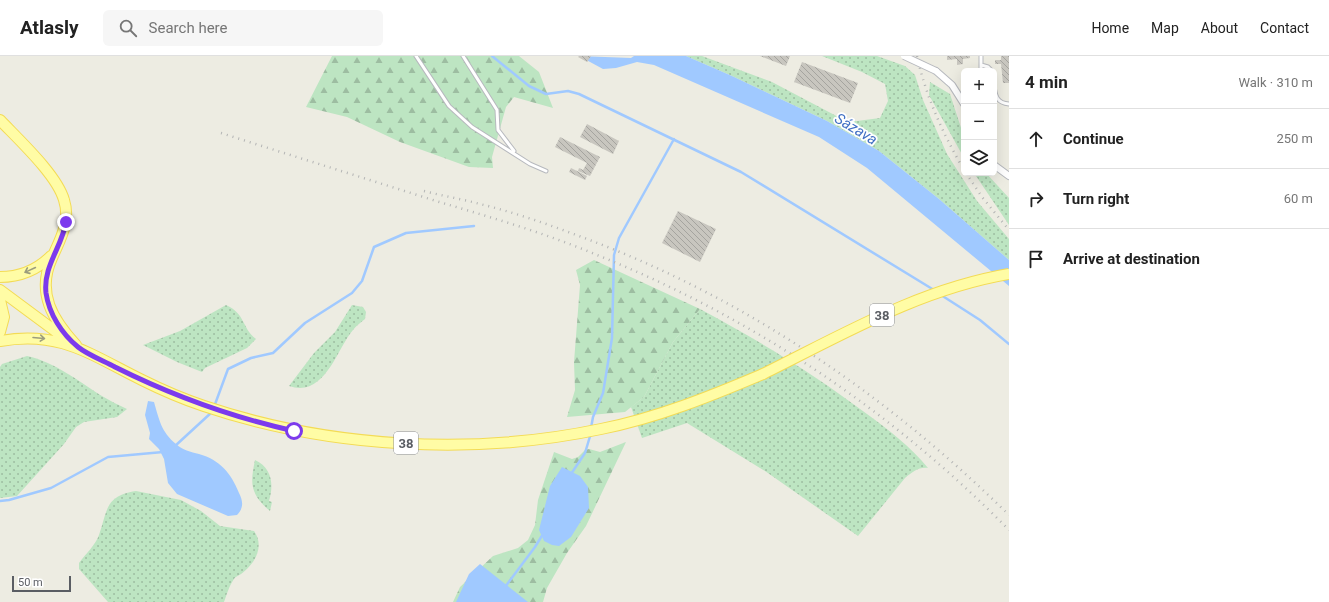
<!DOCTYPE html>
<meta charset="utf-8">
<style>
:root{--surface:#fff;--page:#f6f6f6;--text:#222;--muted:#767676;--line:#e0e0e0}
body{margin:0;font-family:Roboto,sans-serif;background:var(--page);color:var(--text)}
.controls{position:absolute;right:12px;top:12px;display:grid;overflow:hidden;border-radius:6px;box-shadow:0 4px 16px #0002}
.controls button{width:36px;height:36px;display:grid;place-items:center;padding:0;border:0;border-bottom:1px solid var(--line);background:var(--surface);color:var(--text);font:20px sans-serif}
.scale{position:absolute;left:12px;bottom:10px;width:59px;box-sizing:border-box;padding-left:4px;border:2px solid #5a5d63;border-top:0;font-size:11px;line-height:14px;white-space:nowrap;color:#5a5d63;-webkit-text-stroke:3px #fff;paint-order:stroke}
.stop{position:absolute;width:12px;height:12px;margin:-9px;border:3px solid #7c3aed;border-radius:50%;background:#fff}
.stop.end{background:#7c3aed;border-color:#fff;box-shadow:0 1px 4px #0008}
.list{margin:0;padding:0;list-style:none}
h2{display:flex;justify-content:space-between;align-items:center;height:52px;margin:0;padding:0 16px;font-size:17px}
h2 small{font-size:13px;font-weight:400;color:var(--muted)}
.list li{display:grid;grid-template-columns:26px 1fr auto;gap:12px;align-items:center;box-sizing:border-box;height:60px;padding:0 16px;border-top:1px solid var(--line)}
.list b{display:block;font-size:15px;white-space:nowrap}
.list em{font-size:13px;font-style:normal;color:var(--muted)}
.icon{flex:none;width:22px;height:22px;fill:none;stroke:currentColor;stroke-width:2;stroke-linecap:round;stroke-linejoin:round}
.map{position:relative;flex:none;width:1009px;height:546px;overflow:hidden}
header{display:flex;align-items:center;gap:24px;box-sizing:border-box;height:56px;padding:0 20px;background:var(--surface);border-bottom:1px solid var(--line)}
header strong{font-size:19px}
nav{display:flex;gap:22px;margin-inline-start:auto;font-size:14px}
.search{width:280px;height:36px;background:var(--page);display:flex;align-items:center;gap:10px;box-sizing:border-box;padding:0 14px;border-radius:6px;color:var(--muted);font-size:15px}
main{display:flex}
aside{flex:1;background:var(--surface)}
.map>svg:first-child{display:block}
</style>
<header>
<strong>Atlasly</strong>
<div class="search"><svg class="icon" aria-label="search" viewBox="0 0 24 24"><circle cx="10" cy="10" r="6"/><path d="M15 15l6 6"/></svg>Search here</div>
<nav><a>Home</a><a>Map</a><a>About</a><a>Contact</a></nav>
</header>
<main>
<div class="map">
<svg width="1009" height="546" viewBox="0 0 1009 546">
<defs>
<pattern id="green-dots" width="8" height="8" patternUnits="userSpaceOnUse"><rect width="8" height="8" fill="#bde5c2"/><path d="M2 2h.1M6 6h.1" fill="none" stroke="#9dbda1" stroke-width="1.8" stroke-linecap="round"/></pattern>
<pattern id="forest-firs" width="22" height="20" patternUnits="userSpaceOnUse"><rect width="22" height="20" fill="#bde5c2"/><path d="M5 1l3.5 6h-7zM16 11l3.5 6h-7z" fill="#9dbda1"/></pattern>
<pattern id="building-back-hatch" width="6" height="6" patternUnits="userSpaceOnUse"><rect width="6" height="6" fill="#c8c6bf"/><path d="M-1 5l2 2M0 0l6 6M5-1l2 2" fill="none" stroke="#a5a49f"/></pattern>
</defs>
<rect width="100%" height="100%" fill="#edece2"/>
<path fill="url(#green-dots)" d="M686,0H702L772,26L844,64L857,65L880,62L888,45L885,28L862,16L822,0H877L905,10L915,19L923,44L947,98L977,145L1009,183V204L939,143L879,95L827,65L732,20Z
M930,26L950,38L964,81V102L929,39Z
M974,117H986L1009,142V169Z
M226,249C246,258 241,271 256,283L247,292L205,312L202,316L177,306L143,289L180,275Z
M352,249L363,251L366,256L365,263C361,266 356,270 353,274C336,294 325,342 289,330L314,297L335,276Z
M700,253C758,284 814,318 867,358C890,375 910,390 928,412C918,411 913,416 905,422L858,480L765,415L687,367L642,382L631,351L644,341L673,286Z
M27,300C55,306 78,325 102,340C110,345 119,349 127,353L117,361L84,366L76,371L64,388L17,440L0,442V311L2,308Z
M255,404C272,412 274,428 269,445L272,446L270,455C250,438 250,428 255,404Z
M136,435L181,444L201,455L220,470L254,475C265,490 255,508 241,518C238,520 236,520 234,523C229,530 227,538 224,546H108L79,513V507C86,497 95,490 99,479C108,453 105,440 136,435Z"/>
<path fill="url(#forest-firs)" d="M332,0H519L539,16L553,52L514,41L506,51L492,101L493,112L469,111L400,86L347,61L306,51Z
M594,204L700,253L673,286L644,341L625,356L567,361L575,334L574,306L580,229L576,214Z
M626,386L586,470L567,497L547,532L543,546H453L460,531L493,500L518,492L528,484L535,469L538,444L554,396L572,403L578,401L585,394L589,393L600,396Z"/>
<path fill="#a0c9ff" d="M579,0L631,2L634,0H686L732,20L827,65L879,95L939,143L1009,204V230L867,112L819,81L654,9L637,6L616,12L603,13Z
M148,345L154,346C159,363 161,376 176,388C182,394 191,396 199,398C220,404 231,417 239,437C243,445 244,452 237,459L228,460L177,438L168,427L164,403L159,393L149,383L150,377L145,359Z
M562,411L580,420L588,431L589,452L571,481L559,490L552,489L544,485L539,474L550,430Z
M480,508L528,546H456L469,518Z"/>
<g fill="none" stroke-linecap="round" stroke-linejoin="round">
<path stroke="#a0c9ff" stroke-width="2.5" d="M492,0L529,30L546,38L568,35L579,38L741,116L934,234
M941,239L980,264L1009,288
M214,351L228,313L251,302L273,297L305,267L352,237L362,225L374,191L406,177L474,170
M591,372L593,361L603,337L612,282L614,199L619,182L674,83
M175,390L212,356
M571,418L585,397L591,377
M0,445L9,444L51,432L108,401L163,396
M505,531L535,491L543,478"/>
</g>
<path fill="url(#building-back-hatch)" d="M579,0H591L587,6L578,1Z
M760,0H790L786,10Z
M947,0H970V2L963,3V8L957,9V3L947,4Z
M1001,0H1009V27H1003L1001,8H995V4H1001Z
M802,6L858,27L850,47L794,26Z
M587,68L619,85L613,98L580,81Z
M560,81L600,101L590,120L578,115L579,112L583,114L587,107L555,91Z
M571,112L587,120L585,124L569,116Z
M678,155L716,173L700,206L662,187Z"/>
<g fill="none" stroke-linecap="round" stroke-linejoin="round">
<g stroke="#b7b9be" stroke-width="5">
<path id="service" d="M416,0L449,50L472,71L530,108L546,115
M463,0L497,54L498,74L514,95
M981,9L988,11L992,15
M981,15V0
M994,29C995,40 997,47 1009,48"/>
</g>
<g stroke="#b7b9be" stroke-width="8">
<path id="minor" d="M936,15L952,29L964,48
M994,109L1009,120"/>
</g>
<g stroke="#f3db55" stroke-width="12">
<path id="primary" d="M0,64C19,84 57,119 64,144C71,166 60,183 52,202C36,237 53,264 76,289
M0,221C20,221 37,214 51,200
M0,234L62,280
M0,244L4,261L0,276
M0,285C60,274 91,299 142,324C162,334 183,343 204,350C329,392 473,400 601,373C657,362 711,340 763,318"/>
</g>
<use href="#service" stroke="#fff" stroke-width="3"/>
<use href="#minor" stroke="#fff" stroke-width="6"/>
<use href="#primary" stroke="#fffca5" stroke-width="10"/>
<path stroke="#b3b4b4" stroke-width="2.5" stroke-dasharray="1 5" stroke-linecap="butt" d="M917,0C926,41 943,78 964,114
M221,77C293,100 364,122 436,145C490,161 545,177 597,199C752,261 892,355 1009,474
M966,117L982,141L1009,174
M424,135C443,140 462,143 480,148C521,158 561,173 600,188C754,248 891,343 1009,459"/>
<g stroke="#b7b9be" stroke-width="8" stroke-linecap="butt">
<path id="minor-bridge" d="M904,0L936,15"/>
</g>
<g stroke="#f3db55" stroke-width="12" stroke-linecap="butt">
<path id="primary-bridge" d="M763,318C842,279 920,233 1009,218"/>
</g>
<use href="#minor-bridge" stroke="#fff" stroke-width="6"/>
<use href="#primary-bridge" stroke="#fffca5" stroke-width="10"/>
</g>
<defs><path id="oneway-shaft" d="M-6 0H5M1.5-3L5.5 0L1.5 3" fill="none" stroke-width="1.6" stroke-linecap="round" stroke-linejoin="round"/></defs>
<g stroke="#9c9d7d">
<use href="#oneway-shaft" transform="translate(30 214) rotate(155)"/>
<use href="#oneway-shaft" transform="translate(39 282) rotate(5)"/>
</g>
<g fill="none" stroke-linecap="round" stroke-linejoin="round">
<path stroke="#7c3aed" stroke-width="5" d="M66,166C62,191 43,210 46,237C49,258 62,278 78,291C88,299 104,305 115,311C173,340 231,361 294,375"/>
</g>
<g text-anchor="middle" stroke-width="3.5" stroke-linejoin="round" paint-order="stroke">
<g fill="#fff" stroke="#8c8e92" stroke-width="1">
<rect x="870" y="248" width="24" height="22" rx="3"/>
<rect x="394" y="376" width="24" height="22" rx="3"/>
</g>
<g font-size="13" font-weight="bold" fill="#5a5d63">
<text x="882" y="264">38</text>
<text x="406" y="392">38</text>
</g>
<g font-size="15" font-style="italic" fill="#4170c4" stroke="#fff">
<text transform="translate(856 73) rotate(31)" y="5">Sázava</text>
</g>
</g>
</svg>
<div class="controls">
<button>+</button>
<button>−</button>
<button><svg class="icon" aria-label="layers" viewBox="0 0 24 24"><path d="M12 4l9 5-9 5-9-5zM3 14l9 5 9-5"/></svg></button>
</div>
<div class="scale">50 m</div>
<div class="stop" style="left:294px;top:375px"></div>
<div class="stop end" style="left:66px;top:166px"></div>
</div>
<aside>
<h2>4 min<small>Walk · 310 m</small></h2>
<ul class="list">
<li><svg class="icon" aria-label="ahead" viewBox="0 0 24 24"><path d="M12 20V5M6 11l6-6 6 6"/></svg><div><b>Continue</b></div><em>250 m</em></li>
<li><svg class="icon" aria-label="right" viewBox="0 0 24 24"><path d="M7 20v-9h11M14 6l5 5-5 5"/></svg><div><b>Turn right</b></div><em>60 m</em></li>
<li><svg class="icon" aria-label="arrive" viewBox="0 0 24 24"><path d="M6 21V4h12l-3 4 3 4H6"/></svg><div><b>Arrive at destination</b></div></li>
</ul>
</aside>
</main>
